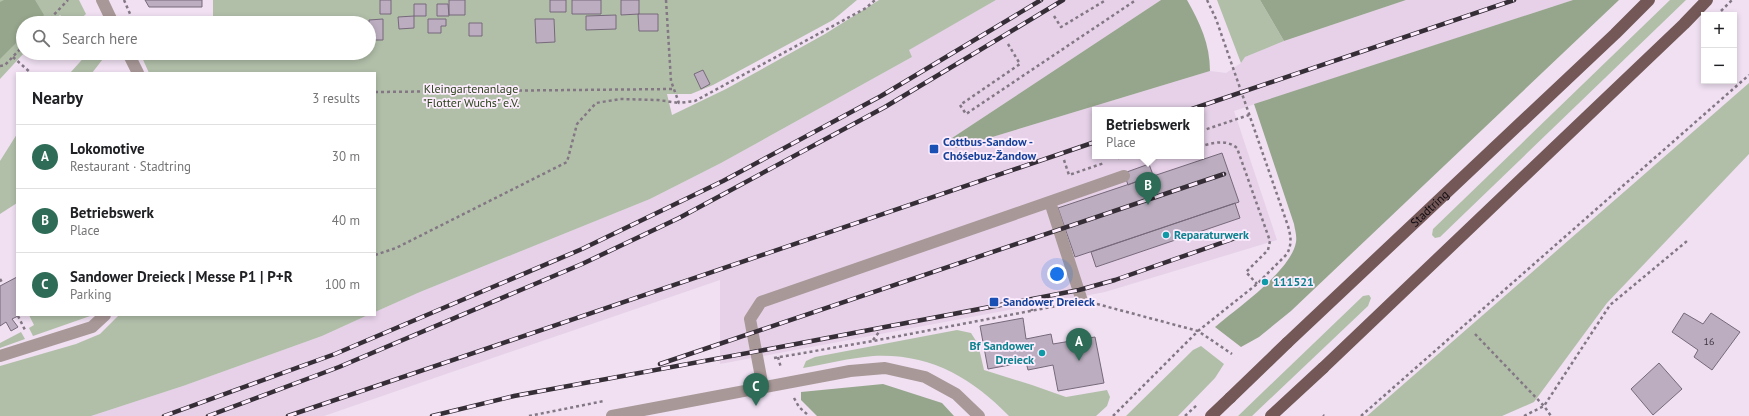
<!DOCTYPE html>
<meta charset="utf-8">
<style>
:root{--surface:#fff;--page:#f2f2f2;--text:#202124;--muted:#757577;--line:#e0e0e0;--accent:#2e6c58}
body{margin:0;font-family:"PT Sans",sans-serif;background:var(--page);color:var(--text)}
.controls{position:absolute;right:12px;top:12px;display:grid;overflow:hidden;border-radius:0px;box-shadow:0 2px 6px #0003}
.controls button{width:36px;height:36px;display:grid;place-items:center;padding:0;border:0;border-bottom:1px solid var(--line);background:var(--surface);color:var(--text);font:20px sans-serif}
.you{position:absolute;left:1057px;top:274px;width:14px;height:14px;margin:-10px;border:3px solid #fff;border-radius:50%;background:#1a73e8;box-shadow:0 0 0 6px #1a73e833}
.badge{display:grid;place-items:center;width:26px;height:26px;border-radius:50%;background:var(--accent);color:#fff;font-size:13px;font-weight:700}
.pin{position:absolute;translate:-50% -33px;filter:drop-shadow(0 1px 2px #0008)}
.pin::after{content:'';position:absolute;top:21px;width:14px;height:12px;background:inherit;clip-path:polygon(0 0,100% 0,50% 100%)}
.popup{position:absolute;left:1092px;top:107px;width:112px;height:52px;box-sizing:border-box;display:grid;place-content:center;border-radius:0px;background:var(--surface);filter:drop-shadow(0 1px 3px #0005);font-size:13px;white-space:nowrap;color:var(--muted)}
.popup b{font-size:15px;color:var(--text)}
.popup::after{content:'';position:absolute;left:50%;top:100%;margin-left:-8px;border:8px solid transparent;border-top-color:var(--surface)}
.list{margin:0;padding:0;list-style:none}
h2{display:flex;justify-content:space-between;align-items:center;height:52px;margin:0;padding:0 16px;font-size:17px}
h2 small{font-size:13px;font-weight:400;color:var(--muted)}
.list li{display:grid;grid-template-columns:26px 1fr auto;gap:12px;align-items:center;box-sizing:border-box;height:64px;padding:0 16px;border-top:1px solid var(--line)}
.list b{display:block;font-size:15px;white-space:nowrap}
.list p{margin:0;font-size:13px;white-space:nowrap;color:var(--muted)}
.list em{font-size:13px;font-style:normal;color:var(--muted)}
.icon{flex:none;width:22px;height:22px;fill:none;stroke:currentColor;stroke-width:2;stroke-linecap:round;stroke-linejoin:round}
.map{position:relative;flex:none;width:1749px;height:416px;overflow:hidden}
.search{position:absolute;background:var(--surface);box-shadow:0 2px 6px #0003;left:16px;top:16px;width:360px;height:44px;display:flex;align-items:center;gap:10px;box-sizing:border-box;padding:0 14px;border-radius:22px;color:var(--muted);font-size:15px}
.panel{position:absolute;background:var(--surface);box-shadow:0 2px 6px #0003;left:16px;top:72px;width:360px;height:244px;border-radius:0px}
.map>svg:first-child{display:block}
</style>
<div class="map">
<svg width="1749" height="416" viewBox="0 0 1749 416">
<rect width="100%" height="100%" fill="#f0e0f2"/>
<path fill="#e6d1e9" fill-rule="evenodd" d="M996,0H1161L952,138L956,148L1210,71L1226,73L1241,63L1245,57L1284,41L1406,0H1573L1234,111L1277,240L1105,292L720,364V280L324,416H91L183,386L322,336L368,315H375V312L420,292L650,199L721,163L912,57L908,50ZM1095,110H1201V156H1095Z"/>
<path fill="#b1bfa9" d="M0,0H79L86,14L76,23H68L60,15L52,23H23L24,53L0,79Z
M213,0H857L833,20L713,85L691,94H667L672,115L726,89L825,34L879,0H996L909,50L912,57L721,163L650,199L420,292L375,312V73H149L140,53H369V23H125L124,21L137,17H213Z
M1217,0H1260L1284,41L1245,57L1241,63Z
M1670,0H1686L1440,237L1435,238L1432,235L1433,229Z
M88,53H106V55L92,73H70Z
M1749,83V154L1607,303L1534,402L1502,416H1367Z
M17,134V203L0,214V161Z
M1369,295L1371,298L1368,306L1252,416H1238L1363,296Z
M29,315H93L33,336L29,328L34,325Z
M119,315H368L322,336L183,386L91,416H0V366L76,344L100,334Z
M957,330L971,333L978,344L984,370L1032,385L1066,397L1107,390L1110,397L1107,406L1096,416H1009C971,377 929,353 873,356C850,358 826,364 803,368L806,361L815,357Z
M21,332L25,339L0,348V343Z
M1201,346L1224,364L1215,378L1178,416H1126L1193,350Z"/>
<path fill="#96a68c" d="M4,0H35L44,15L36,23H23V36L0,59V2Z
M1161,0H1187C1200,23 1210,44 1210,71L956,148L952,138Z
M1260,0H1406L1284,41Z
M1573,0H1619L1291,311L1259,337L1241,347L1215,327C1237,308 1291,271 1296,242C1297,236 1295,230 1294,224L1254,104Z
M883,384L942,403L954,416H817L801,400V392Z"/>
<path fill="#bcaec0" stroke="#76697a" d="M145,0H202V7H149Z
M380,0H391V14H380Z
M449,0H465V15H449Z
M550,0H566V12H550Z
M572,0H601V14H572Z
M621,0H639V14L621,15Z
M414,4H426V16H414Z
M437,4H448L449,16H437Z
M638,14H658V31H639Z
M616,15V29L586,30V16Z
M414,16V28L399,29L398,17Z
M329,17H349V23H329Z
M258,18H286V23H258Z
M221,19H244V23H221Z
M383,19V40H370L369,20Z
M428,19H446V26H441V33H428Z
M535,19H554L555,42L536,43Z
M293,20H312V23H293Z
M469,23H482V36H469Z
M703,70L710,84L701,89L694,74Z
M1222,153L1239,202L1075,257L1058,208Z
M1149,164L1153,175L1128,185L1124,173Z
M1235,203L1240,218L1096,267L1091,252Z
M17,277V315H20L12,319L18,327L11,331L6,322L0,326V286Z
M1684,313L1703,324L1711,313L1740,332L1712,370L1694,357L1698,350L1672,332Z
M1023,318L1026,339L1051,334L1053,344L1095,337L1104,383L1058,391L1053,365L1028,370L1026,362L988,369L980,326Z
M1659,363L1682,389L1653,415L1631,389Z"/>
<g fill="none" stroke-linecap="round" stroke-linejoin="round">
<path stroke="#837784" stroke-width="2.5" stroke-dasharray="3 3" stroke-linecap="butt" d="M124,0L134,23
M666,0L671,81L679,103L695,101L866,8L875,0
M1721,11L1732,0
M1054,16L1061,27L1106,0
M46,23L68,0
M1008,44L1020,64L960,105L966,114L1136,0
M13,57L31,73
M0,66L5,65L23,46
M375,92L674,89
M1201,131L1249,115
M1201,141L1205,145C1217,142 1227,140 1237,148L1270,241L1268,250L1246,272L1257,284
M1118,158L1126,156
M1064,160L1069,175L1104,163
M375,255L396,248L567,162L577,124L596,103L620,99L658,100L679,103
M0,279L3,284
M1031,303L1032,311
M1097,304L1198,331L1232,354
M18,316L26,332
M1475,334L1544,406L1551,416
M873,340L879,332
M778,357L781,368
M774,358L873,341L1067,304
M794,398L799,407L809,416
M1323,415L1324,416
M529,416L604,401
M1113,416L1198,331L1257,284L1287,254C1292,244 1291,237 1288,226L1216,19L1207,0
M1185,416L1197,405
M1361,416L1749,75
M1524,416L1544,406L1610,305L1687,241"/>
<path stroke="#a89897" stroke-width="12" d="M102,0L113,23
M128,53L138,73
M1050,202L1082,301
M0,356L92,327L105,315
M763,388L750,319L761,302L1124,176
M612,416L850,371L885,368L925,377L956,394L979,416"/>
<g stroke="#735857" stroke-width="12">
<path id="s1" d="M1287,343L1615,34L1649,0"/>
<path d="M1323,368L1684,24L1707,0"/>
<path d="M1211,416L1230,398"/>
</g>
<g stroke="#362e36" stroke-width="4.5">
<path id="rail" d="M1189,110L1514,0
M660,364L1224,174
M164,416L335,354L582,249L723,181L881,96L1041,0
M208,416L339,367L582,264L679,218L885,107L1063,0
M288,416L1095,142
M432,416L514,396L775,348L1079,290L1115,280L1247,234"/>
</g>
<use href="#rail" stroke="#fdedff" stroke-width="3" stroke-dasharray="9" stroke-linecap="butt"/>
<path stroke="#735857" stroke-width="12" d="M1230,398L1287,343
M1271,416L1323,368"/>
</g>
<g fill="#1a4fb4" stroke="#fdedff" stroke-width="1.5">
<rect x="929" y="144" width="10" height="10" rx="2"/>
<rect x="989" y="297" width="10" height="10" rx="2"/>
</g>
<g fill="#0f9aa8" stroke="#fdedff" stroke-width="1.5">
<circle cx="1166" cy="235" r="4"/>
<circle cx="1265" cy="282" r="4"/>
<circle cx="1042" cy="353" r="4"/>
</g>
<g text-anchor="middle" stroke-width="3.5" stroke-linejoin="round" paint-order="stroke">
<g font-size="10" fill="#3c343e">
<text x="1709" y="345">16</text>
</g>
<g font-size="12" fill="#2a4219" stroke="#fdedff">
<text x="471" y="93">Kleingartenanlage<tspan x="471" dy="14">"Flotter Wuchs" e.V.</tspan></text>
</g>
<g font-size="12" font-weight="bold" fill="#164399" stroke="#fdedff" text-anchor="start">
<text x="943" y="146">Cottbus-Sandow -<tspan x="943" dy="14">Chóśebuz-Žandow</tspan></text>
<text x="1003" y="306">Sandower Dreieck</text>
</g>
<g font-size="12" fill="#120c12" stroke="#fdedff">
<text dy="4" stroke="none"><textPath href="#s1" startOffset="196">Stadtring</textPath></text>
</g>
<g font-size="12" font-weight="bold" fill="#0d838f" stroke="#fdedff" text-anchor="start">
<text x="1174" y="239">Reparaturwerk</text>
<text x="1273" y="286">111521</text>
<text x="1034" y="350" text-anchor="end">Bf Sandower<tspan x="1034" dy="14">Dreieck</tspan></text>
</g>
</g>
</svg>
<div class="controls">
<button>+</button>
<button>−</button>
</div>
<div class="you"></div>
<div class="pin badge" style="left:1079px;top:361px">A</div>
<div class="pin badge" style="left:1148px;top:205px">B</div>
<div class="popup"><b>Betriebswerk</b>Place</div>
<div class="pin badge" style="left:756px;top:406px">C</div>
<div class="search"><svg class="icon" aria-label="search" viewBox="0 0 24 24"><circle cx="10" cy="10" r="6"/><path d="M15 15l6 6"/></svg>Search here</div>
<section class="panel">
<h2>Nearby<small>3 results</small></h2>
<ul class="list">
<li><span class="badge">A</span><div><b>Lokomotive</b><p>Restaurant · Stadtring</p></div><em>30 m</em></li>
<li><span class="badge">B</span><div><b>Betriebswerk</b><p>Place</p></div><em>40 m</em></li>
<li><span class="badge">C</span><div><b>Sandower Dreieck | Messe P1 | P+R</b><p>Parking</p></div><em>100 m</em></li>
</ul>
</section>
</div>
